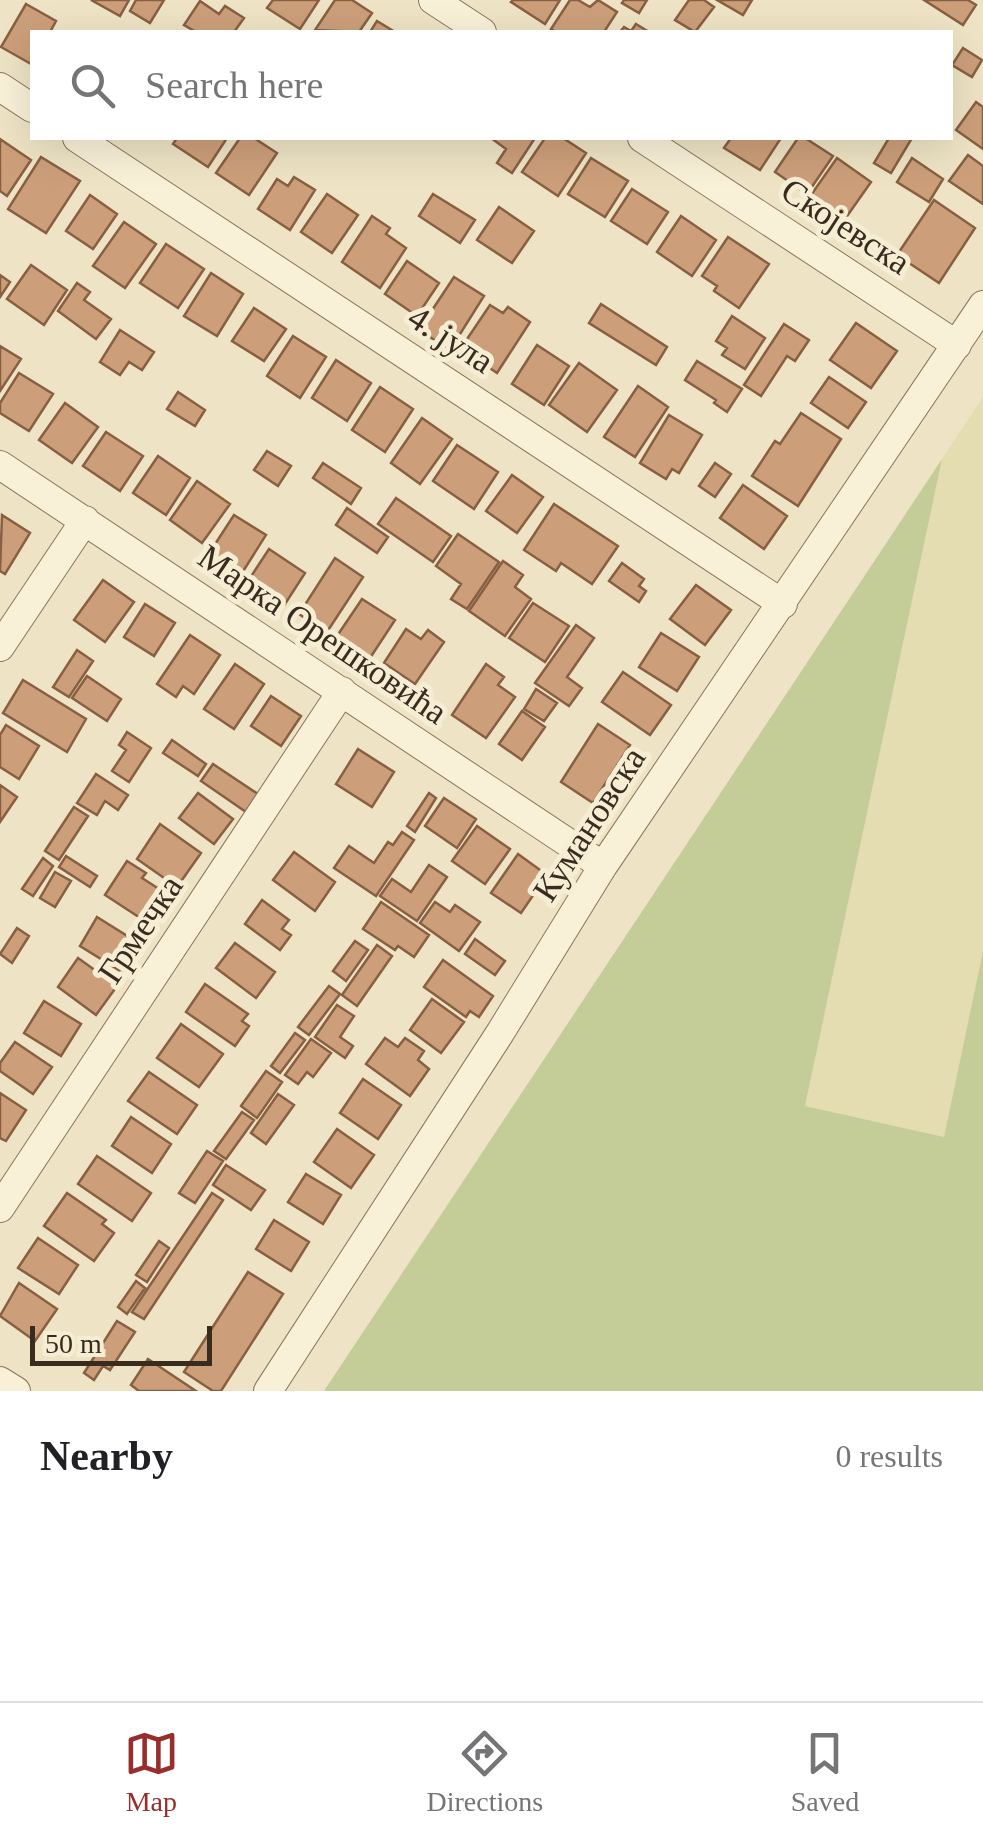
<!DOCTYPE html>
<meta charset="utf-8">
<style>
:root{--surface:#fff;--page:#f6f6f6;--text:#202124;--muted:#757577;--line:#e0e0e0;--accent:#972e2b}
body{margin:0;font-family:Georgia,serif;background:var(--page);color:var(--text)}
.scale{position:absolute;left:30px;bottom:25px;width:182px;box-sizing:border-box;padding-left:10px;border:5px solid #392c1f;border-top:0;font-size:28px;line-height:35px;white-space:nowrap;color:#392c1f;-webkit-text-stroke:8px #f5edd4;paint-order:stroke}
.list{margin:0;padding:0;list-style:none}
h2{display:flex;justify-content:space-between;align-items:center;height:130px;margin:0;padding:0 40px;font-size:42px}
h2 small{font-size:32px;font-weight:400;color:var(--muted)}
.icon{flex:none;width:55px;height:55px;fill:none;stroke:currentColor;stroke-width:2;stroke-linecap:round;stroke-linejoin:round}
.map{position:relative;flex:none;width:983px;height:1391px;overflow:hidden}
.search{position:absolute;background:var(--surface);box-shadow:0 10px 40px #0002;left:30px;right:30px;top:30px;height:110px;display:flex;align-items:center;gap:25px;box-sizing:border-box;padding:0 35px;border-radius:0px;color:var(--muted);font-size:38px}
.sheet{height:310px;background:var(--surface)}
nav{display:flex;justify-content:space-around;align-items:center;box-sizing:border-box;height:140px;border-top:2px solid var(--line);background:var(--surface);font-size:28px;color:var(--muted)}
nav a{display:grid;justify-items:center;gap:5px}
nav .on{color:var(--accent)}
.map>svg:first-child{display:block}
</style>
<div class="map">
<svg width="983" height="1391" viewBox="0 0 983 1391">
<rect width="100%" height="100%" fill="#eee3c4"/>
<path fill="#e4ddb2" d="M983,397V951L944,1137L805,1106L942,459Z"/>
<path fill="#c4cc98" d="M942,459L805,1106L944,1137L983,951V1391H324Z"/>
<path fill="#cc9f7a" stroke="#886041" stroke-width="2.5" d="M91,0H129L120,16Z
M136,0H164L150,23L130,11Z
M273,0H319L300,29L267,8Z
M335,0H352L372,13L359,32L315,30Z
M513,0H560L545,24L511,2Z
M570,0H578L590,7L598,0L617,12L604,32H556L551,29Z
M624,0H647L639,13L622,3Z
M689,0H704L714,7L695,32L675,20Z
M717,0H752L743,15Z
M924,0H968L976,5L963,25Z
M200,1L219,14L225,6L244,18L234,32H196L184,25Z
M26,4L56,21L50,32H32L31,64L1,47Z
M377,21L395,32H370Z
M636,24L649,32H620L624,27L631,31Z
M963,48L982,60L972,77L952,65Z
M976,102L983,107V149L956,130Z
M177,138H227L208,167L173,144Z
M240,138H254L277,153L249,195L216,173Z
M491,138H535L512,173L497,163L506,149Z
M545,138H563L586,153L558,196L522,172Z
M731,138H781L760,170L724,148Z
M798,138H805L833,156L807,194L775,172Z
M889,138H912L891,173L874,163Z
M0,139L31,160L7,196L0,191Z
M968,155L983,166V204L949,181Z
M41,157L80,181L46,233L8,209Z
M591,158L628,181L605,217L568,194Z
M837,158L871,182L845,219L811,195Z
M912,158L943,179L929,202L897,182Z
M294,177L315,190L290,230L258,209L277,179L288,186Z
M632,189L668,212L647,244L611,221Z
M327,194L358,215L332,253L301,232Z
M433,194L475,220L460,243L419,216Z
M90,195L117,214L93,249L66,231Z
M934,200L975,228L939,283L897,255Z
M499,207L534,231L512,263L477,240Z
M372,216L390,228L386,234L406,248L380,288L342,262Z
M681,216L716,240L692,276L657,252Z
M124,222L156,244L125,288L93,266Z
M728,237L769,264L739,308L714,291L717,286L702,276Z
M166,244L204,269L178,308L140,283Z
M407,261L439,283L417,316L385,294Z
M31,265L67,290L44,325L7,299Z
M211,273L243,294L217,336L184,316Z
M0,275L10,282L0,297Z
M454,277L484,296L450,350L419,330Z
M77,283L90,292L84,300L111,319L96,339L58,311Z
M601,304L667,347L656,365L589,323Z
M490,305L503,313L508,307L530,322L497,373L461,348Z
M254,308L286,329L264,361L232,341Z
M732,316L765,338L745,369L722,355L727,348L716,341Z
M856,323L897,351L871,388L830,360Z
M784,324L809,340L795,361L787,356L761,396L744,385Z
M120,330L154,352L142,370L129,362L120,375L100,362Z
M293,336L326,357L300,398L267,376Z
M537,345L569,366L544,405L512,384Z
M0,346L21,359L0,391Z
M336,360L371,383L347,421L312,398Z
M697,361L742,389L727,412L714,403L716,400L685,380Z
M579,363L617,390L587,432L549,405Z
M19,373L53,394L29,431L0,413V403Z
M829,377L866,402L848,428L811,403Z
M638,386L668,407L635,457L604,437Z
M380,387L413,409L385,452L352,430Z
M178,392L205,410L195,426L167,409Z
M65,403L98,427L72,463L39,440Z
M801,413L841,439L798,506L752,476L775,441L780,444Z
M669,415L702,435L679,473L672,469L666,479L640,463Z
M422,418L452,439L420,484L391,463Z
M106,432L143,456L120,491L83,466Z
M457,445L498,472L474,509L433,481Z
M267,451L291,466L278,486L254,470Z
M158,456L190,478L166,515L133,493Z
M323,463L361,488L351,504L313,478Z
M715,463L731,474L715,497L699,486Z
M512,475L543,497L517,533L486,511Z
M197,481L230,504L202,543L170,520Z
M743,485L787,516L764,549L720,518Z
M396,498L451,536L433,562L378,524Z
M554,504L618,546L592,584L561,563L556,571L524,550Z
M347,508L388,537L377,553L336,525Z
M2,515L30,533L5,574L0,571Z
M234,515L266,535L242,573L210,552Z
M458,534L499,562L467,609L451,599L461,584L436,566Z
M269,549L305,573L285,604L248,581Z
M335,558L363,577L327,632L299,614Z
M503,561L523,575L515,587L531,599L505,636L469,611Z
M622,563L644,579L639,586L646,591L639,602L609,581Z
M103,580L134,602L105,642L74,620Z
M696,585L731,610L705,645L670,619Z
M362,599L395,620L370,658L337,636Z
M533,603L569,626L545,662L509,638Z
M145,604L175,623L154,656L124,637Z
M576,625L594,638L567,677L582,688L569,706L535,683Z
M406,629L421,639L428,630L444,642L415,684L384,663Z
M661,633L699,657L677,691L639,667Z
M190,635L220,655L194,694L183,686L176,697L157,684Z
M77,650L93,661L69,697L53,687Z
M235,664L264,684L234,729L204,709Z
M486,664L504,677L498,685L515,697L486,738L452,715Z
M623,672L671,705L650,735L602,702Z
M87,676L121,699L107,721L72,698Z
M23,680L86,719L67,752L3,713Z
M536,689L557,703L544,721L524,709Z
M271,696L301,716L281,746L251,726Z
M522,711L545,727L522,760L499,744Z
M598,724L630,745L593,803L561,782Z
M6,725L39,746L19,779L0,767V735Z
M127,732L151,748L129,782L112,771L126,750L119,745Z
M172,740L206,764L198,776L163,753Z
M358,749L394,772L372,807L336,784Z
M213,764L258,794L246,812L201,781Z
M96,774L128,795L118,810L105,801L97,815L77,803Z
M0,785L17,797L0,822Z
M198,793L233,819L214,844L179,818Z
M429,793L436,798L415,832L407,826Z
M444,798L476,819L457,848L425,826Z
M74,807L88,816L59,860L45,851Z
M160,824L201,853L177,887L137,859Z
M477,826L510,849L485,884L452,861Z
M402,832L414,840L376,896L334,868L349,846L374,863L388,842L393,845Z
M294,852L335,882L315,911L273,880Z
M518,854L547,875L521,913L491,893Z
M66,856L97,876L90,887L59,867Z
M43,858L53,866L33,896L22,889Z
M127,861L146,873L142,878L167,894L148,923L105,895Z
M429,865L447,877L417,921L380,896L392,879L411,892Z
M55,872L71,881L55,907L40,898Z
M262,900L289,920L282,929L291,935L280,950L245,924Z
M381,902L429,935L414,957L398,946L395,950L363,929Z
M435,902L450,912L455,905L480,922L459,951L420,923Z
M97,917L140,944L122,972L80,946Z
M17,928L29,936L12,963L0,954Z
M475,939L505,961L495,975L465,954Z
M355,941L368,950L346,981L333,971Z
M235,943L275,972L256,998L216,968Z
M377,945L392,956L357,1006L342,995Z
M78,958L117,986L96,1015L58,987Z
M443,960L493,996L479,1017L470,1011L466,1017L424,987Z
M205,984L248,1014L242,1021L249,1026L235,1046L186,1012Z
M329,986L340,994L309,1035L298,1027Z
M432,999L464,1022L441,1053L410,1030Z
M44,1001L81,1024L61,1056L24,1033Z
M337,1005L354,1016L340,1037L353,1046L345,1058L315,1037Z
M181,1024L223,1054L199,1087L157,1058Z
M295,1033L305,1040L280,1073L271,1066Z
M385,1038L398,1047L405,1038L424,1051L418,1060L429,1069L410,1096L366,1064Z
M311,1039L331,1053L313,1077L307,1072L298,1084L285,1075Z
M15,1042L52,1067L33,1094L0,1071V1063Z
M266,1071L282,1082L257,1118L241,1106Z
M149,1072L197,1105L177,1134L128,1101Z
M363,1079L401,1105L378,1139L340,1113Z
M0,1093L26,1110L6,1141L0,1138Z
M278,1094L294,1105L266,1144L251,1133Z
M242,1112L254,1120L226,1159L214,1151Z
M131,1117L171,1144L152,1173L112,1146Z
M337,1129L374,1155L351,1188L314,1162Z
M207,1151L223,1161L195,1203L179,1193Z
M97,1156L151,1193L132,1221L78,1184Z
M226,1165L265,1190L251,1210L213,1185Z
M306,1174L341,1195L323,1224L288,1202Z
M67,1193L106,1220L102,1224L114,1233L94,1261L44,1226Z
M212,1193L223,1200L144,1319L132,1312Z
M274,1220L309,1242L291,1271L256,1249Z
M38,1238L78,1265L59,1294L18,1268Z
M159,1241L169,1248L147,1282L136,1275Z
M248,1272L283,1294L221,1391H213L184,1372Z
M136,1281L145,1288L127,1314L118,1307Z
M19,1283L57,1309L35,1341L0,1316Z
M117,1321L135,1332L110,1370L103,1366L94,1380L84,1373Z
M148,1359L196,1391H139L131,1385Z"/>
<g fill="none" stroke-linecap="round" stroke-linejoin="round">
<g stroke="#89755b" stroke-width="30">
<path id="street" d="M433,0L482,32
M0,87L32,108
M77,138L783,604
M642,138L957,345
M0,465L603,866
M0,647L85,520
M0,1208L342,691
M0,1381L16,1391
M268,1391L500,1033L603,866L983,305"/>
</g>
<use href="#street" stroke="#f9f0d8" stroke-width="28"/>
</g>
<g text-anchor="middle" stroke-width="10" stroke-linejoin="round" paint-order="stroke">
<g font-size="35" fill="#392c1f" stroke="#f5edd4">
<text transform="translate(846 226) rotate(33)" y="12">Скојевска</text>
<text transform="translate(451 339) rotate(33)" y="12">4. јула</text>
<text transform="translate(323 634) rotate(34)" y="12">Марка Орешковића</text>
<text transform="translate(589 824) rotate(-57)" y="12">Кумановска</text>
<text transform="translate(140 929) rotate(-56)" y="12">Грмечка</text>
</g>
</g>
</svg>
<div class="scale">50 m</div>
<div class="search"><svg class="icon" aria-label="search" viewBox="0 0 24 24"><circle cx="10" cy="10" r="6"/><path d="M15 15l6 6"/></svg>Search here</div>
</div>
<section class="sheet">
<h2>Nearby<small>0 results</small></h2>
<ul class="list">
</ul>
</section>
<nav>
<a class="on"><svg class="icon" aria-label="map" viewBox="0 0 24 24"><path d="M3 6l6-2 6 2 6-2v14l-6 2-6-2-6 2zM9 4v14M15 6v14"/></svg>Map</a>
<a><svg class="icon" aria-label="directions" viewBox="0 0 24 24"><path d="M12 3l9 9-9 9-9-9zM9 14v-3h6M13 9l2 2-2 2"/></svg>Directions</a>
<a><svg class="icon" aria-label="saved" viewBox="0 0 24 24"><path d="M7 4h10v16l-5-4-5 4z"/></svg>Saved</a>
</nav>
